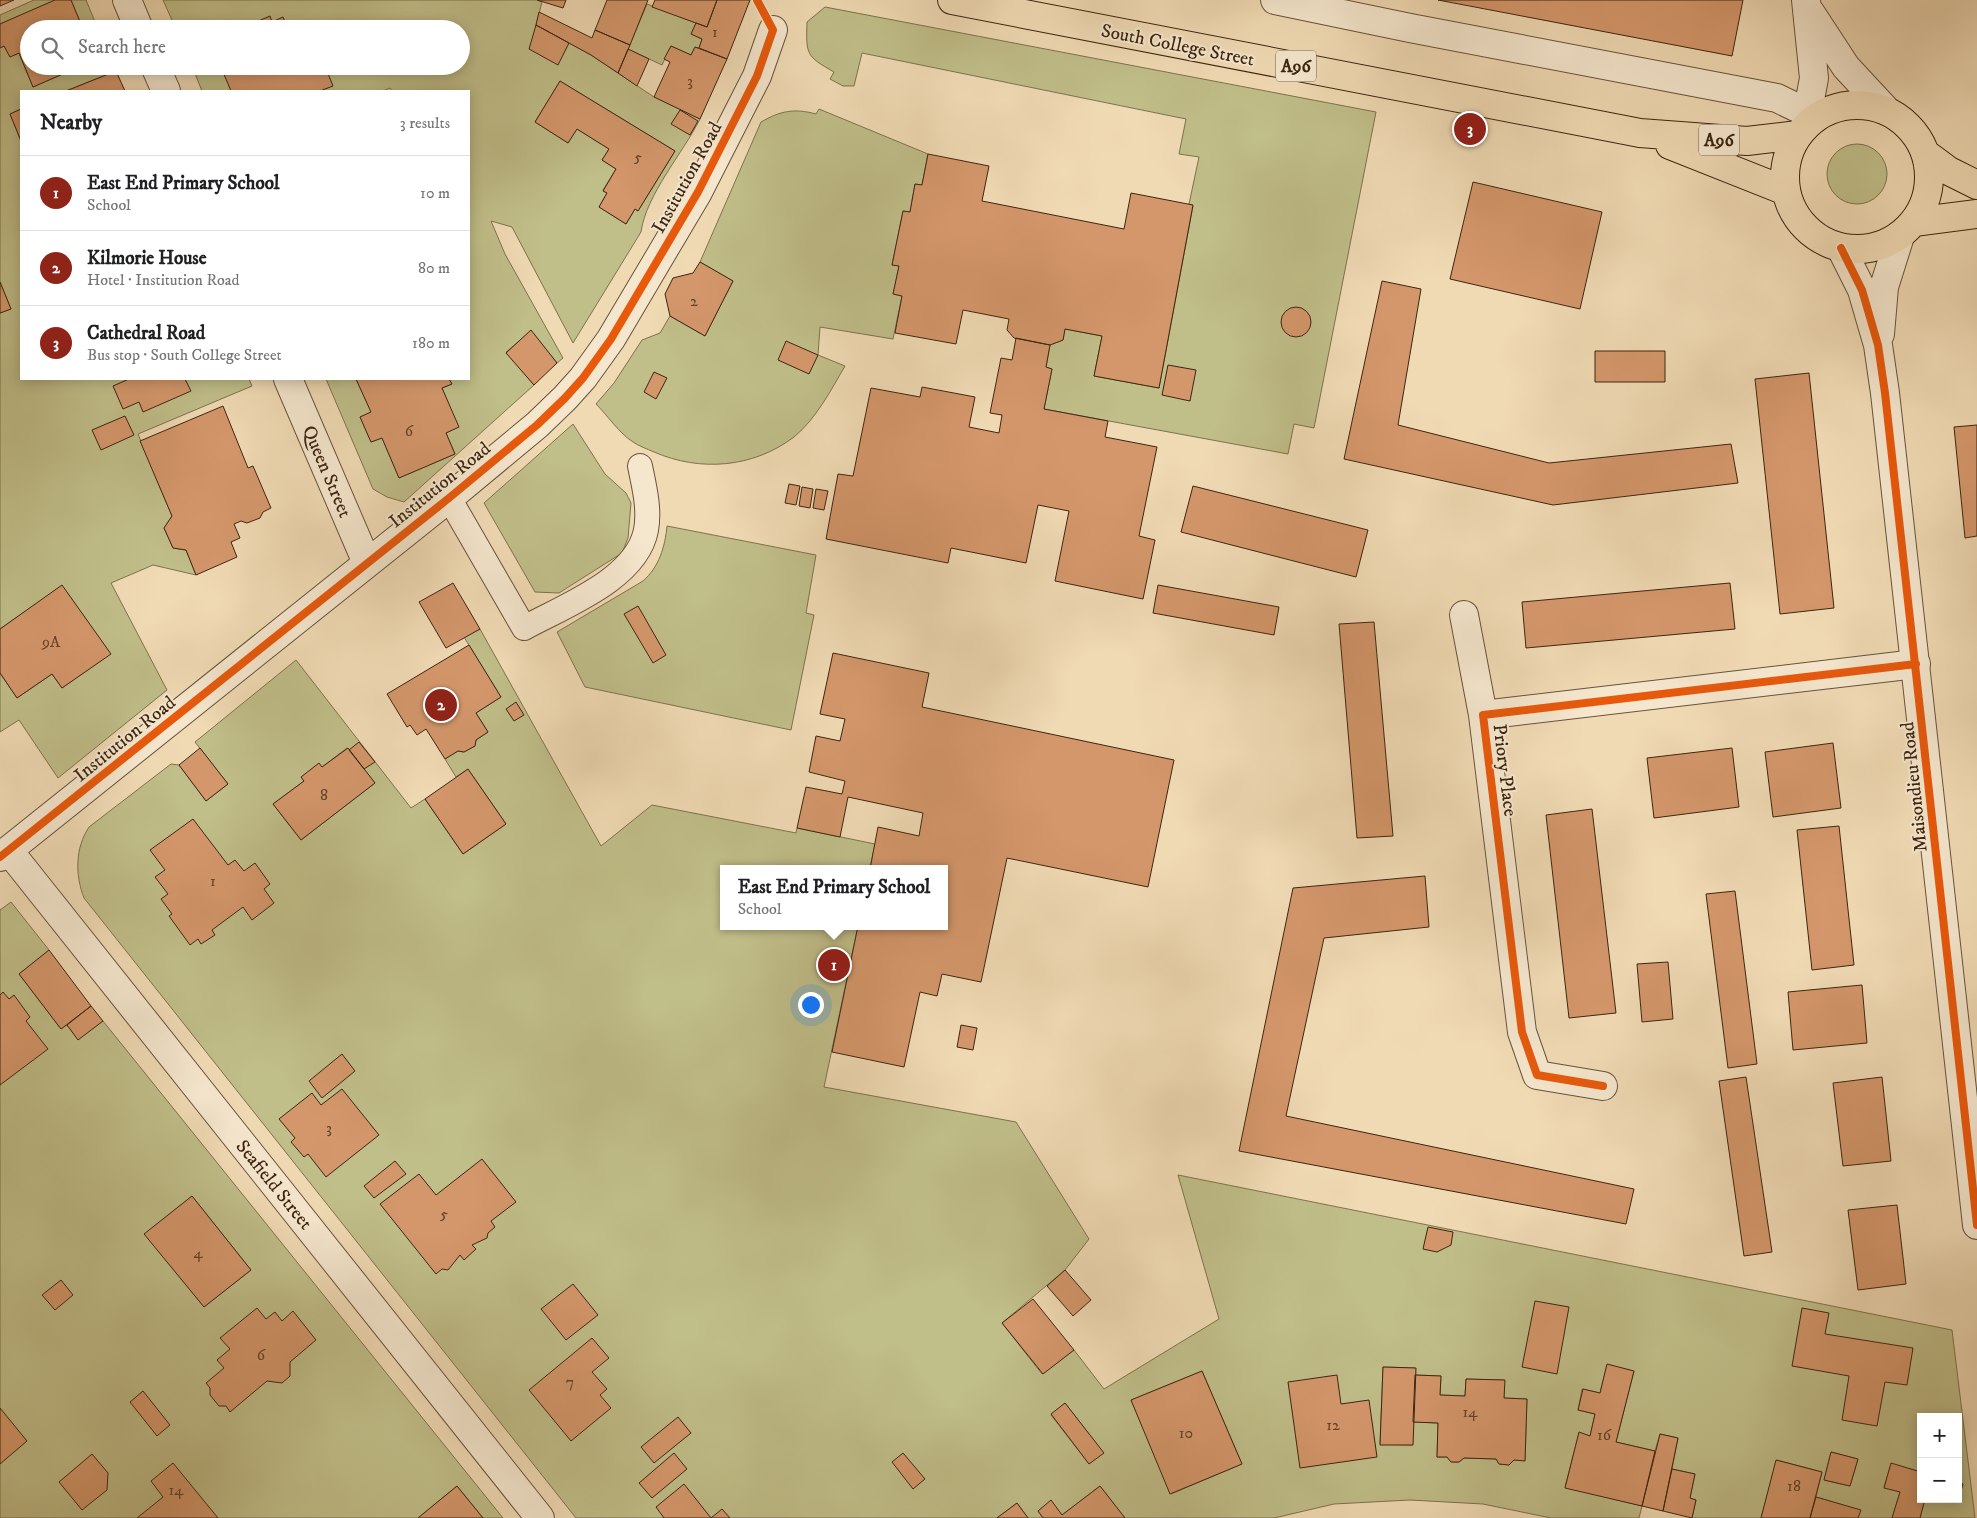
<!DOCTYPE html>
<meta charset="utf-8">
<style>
:root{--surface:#fff;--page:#f2f2f2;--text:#202124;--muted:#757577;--line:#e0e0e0;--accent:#8f2418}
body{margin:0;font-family:"IM FELL DW Pica",serif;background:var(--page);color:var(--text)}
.controls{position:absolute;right:15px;bottom:15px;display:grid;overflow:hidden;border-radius:0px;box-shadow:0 2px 12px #0003}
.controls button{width:45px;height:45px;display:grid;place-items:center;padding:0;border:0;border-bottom:1px solid var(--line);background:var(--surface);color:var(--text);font:25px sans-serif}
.you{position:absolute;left:810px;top:1004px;width:18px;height:18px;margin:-12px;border:4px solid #fff;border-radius:50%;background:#1a73e8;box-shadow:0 0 0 8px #1a73e833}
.badge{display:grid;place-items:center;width:32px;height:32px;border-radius:50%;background:var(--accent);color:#fff;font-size:16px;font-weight:700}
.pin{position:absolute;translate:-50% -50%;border:2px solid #fff;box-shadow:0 1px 5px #0006}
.popup{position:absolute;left:720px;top:865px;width:228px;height:65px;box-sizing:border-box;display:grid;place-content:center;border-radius:0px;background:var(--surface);filter:drop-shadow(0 1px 4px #0005);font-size:16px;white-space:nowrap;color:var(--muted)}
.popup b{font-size:19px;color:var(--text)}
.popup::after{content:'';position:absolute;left:50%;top:100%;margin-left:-10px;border:10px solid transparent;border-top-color:var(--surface)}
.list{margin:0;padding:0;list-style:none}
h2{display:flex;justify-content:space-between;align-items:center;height:65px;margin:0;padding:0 20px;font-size:21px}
h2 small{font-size:16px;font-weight:400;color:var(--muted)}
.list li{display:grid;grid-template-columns:32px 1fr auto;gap:15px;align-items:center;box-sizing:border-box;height:75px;padding:0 20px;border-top:1px solid var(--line)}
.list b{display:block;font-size:19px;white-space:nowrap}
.list p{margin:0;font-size:16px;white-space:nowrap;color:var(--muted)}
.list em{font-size:16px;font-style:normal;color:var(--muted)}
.icon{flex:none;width:28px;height:28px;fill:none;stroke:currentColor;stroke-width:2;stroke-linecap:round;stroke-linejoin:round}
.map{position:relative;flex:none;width:1977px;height:1518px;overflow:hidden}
.search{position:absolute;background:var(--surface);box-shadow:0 2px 12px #0003;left:20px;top:20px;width:450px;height:55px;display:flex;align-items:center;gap:12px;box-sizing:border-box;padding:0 18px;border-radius:28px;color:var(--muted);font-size:19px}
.panel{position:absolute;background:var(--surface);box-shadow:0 2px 12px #0003;left:20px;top:90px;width:450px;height:290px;border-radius:0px}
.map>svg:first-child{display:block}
</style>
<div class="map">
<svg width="1977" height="1518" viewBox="0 0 1977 1518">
<rect width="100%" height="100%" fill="#f0dab4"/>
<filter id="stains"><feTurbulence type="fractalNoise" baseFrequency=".004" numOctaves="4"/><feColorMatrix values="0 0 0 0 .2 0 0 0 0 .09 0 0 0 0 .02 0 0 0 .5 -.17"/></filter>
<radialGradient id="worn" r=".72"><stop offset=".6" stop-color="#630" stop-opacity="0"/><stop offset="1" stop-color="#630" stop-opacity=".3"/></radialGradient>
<path fill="#c0be89" stroke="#7e724d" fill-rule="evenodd" d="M34,0H55L0,24V15Z
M71,0H86L98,29H71L81,24Z
M163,0H537L542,2L536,25L591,55L654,97L700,119C683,153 646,195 641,232L573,343L512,227L491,221L505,254L563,358L557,363L531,331L506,352L534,385L404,502L387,497L373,489L326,379H356L371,412L360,417L371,442L382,438L399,478L455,454L446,433L458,427L442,388L452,384L449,379H469V91H392L390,88L383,91H202L192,66H461V29H176ZM560,81L675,151L638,211L635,209L626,224L599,207L607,193L603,190L616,169L602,160L609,149L577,129L568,143L535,122Z
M647,4L696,23L691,34L702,39L699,48L695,47L691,55L671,46L662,65L628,49Z
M825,7L1376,112L1314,428L1294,424L1288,454L1044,409L1052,369L1046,367L1050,345L1063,340L1065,329L1102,336L1094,376L1159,388L1193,206L1189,204L1199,157L1179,154L1186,119L862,53L854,86H843L830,79L834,72C806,56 806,55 807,22Z
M4,46L10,57L19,53L33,87L81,66H114L116,71L66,91H21V109L10,114L21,141V379H249L252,386L138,434L172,516L164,528L173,548L186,550L196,575L153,565L111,583L167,690L58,778L19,720L0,732V673L17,698L52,674L62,688L110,654L62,586L0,629V313L11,309L0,282V48Z
M819,109L928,154L922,185L915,184L910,212L903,211L892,265L899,266L893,294L902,296L893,339L820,327L818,355L845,366C831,390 816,419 794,437C753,468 700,472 654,452C647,449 639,446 633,442C619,433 608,416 596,404L614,383L642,340L660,333L670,316L705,336L733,281L700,262L761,122C780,111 794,108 816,114Z
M1827 174a30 30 0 1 1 60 0a30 30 0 1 1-60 0Z
M573,424L605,474L626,493L631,503L628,538L622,553L559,593L535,592L484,503Z
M667,526L816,555L806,613L814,615L791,730L585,687L557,632L643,581C659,567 665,547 667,526Z
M480,629L601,846L652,805L796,833L797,828L875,844L870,869H724V926H858L824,1087L1016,1122L1089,1239L1065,1270L1002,1323L1042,1374L1074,1350L1104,1389L1219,1319L1178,1175L1952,1330L1975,1518H1920L1925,1499L1937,1502L1938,1499L1958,1501L1963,1484L1958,1483V1417H1921V1472L1891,1464L1884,1487L1900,1492L1892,1518H1858L1860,1510L1816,1497L1822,1472L1777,1460L1761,1518H1692L1696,1500L1690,1498L1695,1474L1672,1469L1678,1438L1660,1434L1655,1451L1616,1442L1634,1371L1607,1365L1600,1393L1582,1389L1578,1410L1595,1414L1590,1436L1579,1433L1565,1487L1642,1506L1639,1518H1551L1483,1504L1410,1500L1334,1504L1274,1518H1125L1100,1486L1062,1515L1051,1501L1038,1511L1043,1518H1028L1017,1503L997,1518H576L84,898C75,875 75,848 89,827L171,764L179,765L206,801L228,784L195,742L296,660L411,808L425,799L463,854L506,824L468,769L456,777L445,759L458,751L464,752L475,746L476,740L488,732L476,713L501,697L464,637ZM347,748L375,783L301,840L273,804L304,781L301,777L322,767ZM1383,1367L1415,1368V1375L1441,1376L1440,1395L1465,1396L1466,1379L1504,1380V1398L1527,1399L1525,1460H1514L1509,1465L1499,1464L1496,1459L1464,1458L1459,1462H1451L1447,1457H1437L1438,1423L1413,1422L1412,1445L1380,1444ZM1202,1371L1242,1464L1171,1494L1131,1400ZM1065,1403L1103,1452L1089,1464L1051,1415ZM1831,1452L1858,1459L1850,1486L1824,1480Z
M11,902L49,950L19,974L61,1029L67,1025L78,1039L103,1021L503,1518H483L457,1486L418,1518H0V910ZM192,1196L251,1270L204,1307L145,1234Z"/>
<path fill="#d4976b" stroke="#3d2511" d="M0,0H14L0,6Z
M55,0H71L81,24L71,29H29V66H81L33,87L19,53L10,57L4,46L0,48V24Z
M537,0H566L563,8Z
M607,0H648L630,45L595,30Z
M655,0H717L707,27L652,7Z
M717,0H750L727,59L699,48L702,39L691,34L696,23L707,27Z
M1438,0H1743L1732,56Z
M539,12L592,38L595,30L630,45L618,73L591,55L536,25Z
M270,16L272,22L283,17L288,29H240Z
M536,25L569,43L558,65L529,49Z
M671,46L691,55L695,47L727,59L700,119L654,97L670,62L664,59Z
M628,49L649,59L637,86L618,73Z
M227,66H275L276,69L284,66H325L333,86L320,91H231L223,72L228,70Z
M116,71L125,91H66Z
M560,81L675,151L638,211L635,209L626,224L599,207L607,193L603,191L616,169L602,160L609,149L577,129L568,143L535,122Z
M21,109V141L10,114Z
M680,110L698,121L690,135L671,124Z
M928,154L989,166L982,201L1124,229L1131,193L1193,205L1159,388L1094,376L1102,336L1065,329L1063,340L1050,345L1014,338L1007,330L1009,319L963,310L956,344L895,333L902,296L893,294L899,266L892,265L903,211L910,212L915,184L922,185Z
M1473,182L1602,212L1580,309L1450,279Z
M700,262L733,281L705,336L670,316L665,294L673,278L693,273Z
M1382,281L1421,289L1398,425L1549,463L1731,444L1738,483L1553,505L1344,459Z
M0,282L11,309L0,313Z
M1281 322a15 15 0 1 1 30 0a15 15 0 1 1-30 0Z
M531,330L557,363L534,385L506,353Z
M1016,338L1050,345L1046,367L1052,369L1044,409L1108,421L1105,437L1157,447L1139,536L1155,540L1143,599L1055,581L1069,511L1038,505L1026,563L951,548L948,563L826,539L838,474L853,476L871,388L920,397L922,387L975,397L969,427L999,433L1002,415L990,413L1001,358L1012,360Z
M786,341L818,355L809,374L778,360Z
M1595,351H1665V382H1595Z
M1168,365L1196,370L1190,401L1162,395Z
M654,372L667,378L656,399L644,392Z
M1809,373L1834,608L1780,614L1755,379Z
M129,379H185L191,391L143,412L139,402L123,409L113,386Z
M356,379H449L452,384L442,388L459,427L446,433L455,454L399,478L382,438L371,442L360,417L371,412Z
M223,406L248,468L253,466L271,508L263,512L260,518L247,523L241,521L234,524L240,538L231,542L237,557L196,575L186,550L173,548L164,528L172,516L140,441Z
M125,416L134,435L101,450L92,430Z
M1977,425V536L1965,538L1954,427Z
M789,484L800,486L796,505L785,503Z
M1193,486L1368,530L1356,577L1181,532Z
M802,487L813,489L810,508L799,506Z
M816,489L828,491L824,510L813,508Z
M453,583L480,629L446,648L419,602Z
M1730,583L1735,629L1526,648L1522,602Z
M62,585L111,654L62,688L52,674L17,698L0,673V629Z
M1158,585L1279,607L1274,635L1153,613Z
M638,606L666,655L653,663L624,614Z
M1374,622L1393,836L1357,838L1339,624Z
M469,645L501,697L476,713L488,732L476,740L475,746L464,752L458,751L445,759L426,729L417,735L410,725L407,727L387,694Z
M833,653L929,673L922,707L1174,760L1148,887L1007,858L981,982L942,974L937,996L920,992L904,1067L832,1052L858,926H944V869H870L878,827L919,836L923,813L848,797L840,837L797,828L806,787L842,794L845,781L809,772L816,736L840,741L845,719L820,714Z
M516,702L524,715L514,721L506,709Z
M359,742L375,762L364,769L349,750Z
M1833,743L1841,808L1773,817L1765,752Z
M200,748L228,784L206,801L179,765Z
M348,748L375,783L301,840L273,804L304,781L301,777L319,763L322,767Z
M1732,748L1739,807L1654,818L1647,758Z
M468,769L506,824L463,854L425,799Z
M1592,809L1616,1013L1569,1018L1546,815Z
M193,819L228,865L235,860L244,871L255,863L270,884L264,889L274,903L252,920L243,907L212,930L215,935L201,944L198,939L190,945L169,916L172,914L161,899L168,894L155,877L165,870L150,850Z
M1839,826L1854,965L1812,970L1797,830Z
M1425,876L1429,927L1324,938L1286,1116L1634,1189L1626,1224L1239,1151L1293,888Z
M1735,891L1757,1064L1728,1068L1706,894Z
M49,950L91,1006L61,1029L19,974Z
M1668,962L1673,1019L1642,1022L1637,964Z
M1862,985L1867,1043L1793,1050L1788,992Z
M3,992L9,999L14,995L30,1017L26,1021L48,1049L0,1085V995Z
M91,1006L103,1021L78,1040L67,1025Z
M961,1025L977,1028L973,1050L957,1047Z
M342,1054L355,1071L322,1098L309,1081Z
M1746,1077L1772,1252L1744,1256L1719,1081Z
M1882,1077L1891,1161L1843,1166L1833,1083Z
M342,1089L379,1135L326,1177L308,1154L304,1157L291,1142L295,1138L279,1119L312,1093L321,1105Z
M482,1159L516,1202L491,1221L495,1227L488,1233L487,1238L472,1245L476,1249L464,1260L460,1255L448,1270L442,1269L436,1274L380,1204L419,1174L436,1195Z
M395,1161L406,1174L374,1198L364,1186Z
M192,1196L251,1270L204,1307L144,1234Z
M1897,1205L1906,1284L1858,1290L1848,1210Z
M1428,1227L1453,1232L1451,1245L1437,1252L1423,1249Z
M1065,1270L1091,1300L1073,1316L1047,1286Z
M61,1280L73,1295L55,1310L42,1295Z
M573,1284L598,1315L566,1340L541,1309Z
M1033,1299L1074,1350L1043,1374L1002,1323Z
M1535,1301L1569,1307L1557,1374L1522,1367Z
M257,1308L266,1319L275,1312L282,1321L293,1311L316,1340L290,1362V1376L282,1383L267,1381L230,1412L226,1406H219L210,1395V1388L206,1383L224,1368L217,1360L230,1349L220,1338Z
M1802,1308L1829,1313L1825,1334L1913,1348L1907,1385L1885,1382L1877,1426L1842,1420L1849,1376L1792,1366Z
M592,1338L609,1358L592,1372L607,1389L600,1395L611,1408L571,1441L529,1390Z
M1607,1364L1634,1371L1616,1442L1655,1451L1642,1506L1565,1488L1579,1432L1590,1436L1595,1414L1578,1410L1583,1389L1600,1393Z
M1383,1367L1416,1368L1413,1445H1380Z
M1202,1371L1242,1464L1170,1494L1131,1400Z
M1337,1375L1341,1404L1369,1400L1377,1457L1300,1468L1288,1382Z
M1415,1375L1441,1376L1440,1395L1465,1396L1466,1379L1505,1380L1504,1398L1527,1399L1525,1461L1514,1460L1509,1465L1499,1464L1496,1459L1464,1458L1459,1462H1451L1447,1457H1437L1438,1423L1413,1422Z
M143,1391L170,1425L157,1436L130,1402Z
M1065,1403L1104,1453L1089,1464L1051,1414Z
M0,1408L27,1441L0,1464Z
M678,1417L691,1433L654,1463L641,1447Z
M1660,1434L1678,1438L1663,1511L1642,1506Z
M1831,1452L1858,1459L1850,1486L1824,1480Z
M674,1453L687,1469L652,1498L639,1483Z
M903,1453L925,1479L913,1489L892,1462Z
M92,1454L108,1473L107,1490L82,1510L59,1482Z
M1776,1460L1822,1472L1810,1518H1761Z
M173,1463L218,1518H137L163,1497L151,1481Z
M1891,1463L1921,1472V1499H1925L1920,1518H1892L1900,1492L1884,1488Z
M1672,1469L1695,1474L1690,1498L1696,1500L1692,1518L1663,1511Z
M1958,1483L1963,1484L1958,1501L1952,1499H1958Z
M684,1484L711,1518L722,1509L730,1518H664L656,1507Z
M457,1486L483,1518H418Z
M1100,1486L1125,1518H1043L1038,1511L1051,1500L1062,1515Z
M1816,1497L1861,1510L1858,1518H1810Z
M1017,1503L1028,1518H997Z"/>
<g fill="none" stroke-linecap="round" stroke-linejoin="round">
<g stroke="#6a523a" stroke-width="26">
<path id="service" d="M449,498L524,628C564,606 637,579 646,530C650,509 644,486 640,466"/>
</g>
<g stroke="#6a523a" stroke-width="30">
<path id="minor" d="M127,0L139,29
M1275,0L1410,28L1777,98L1808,113
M155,66L166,91
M288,379L367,563
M1464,615L1483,715
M9,851L540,1518
M0,857L449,498L537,425L565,398L583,378L611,339L698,192L757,76L773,30
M1603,1086L1537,1075L1522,1032L1483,715L1916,664"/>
</g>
<g stroke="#6a523a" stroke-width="30">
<path id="tertiary" d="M1810,12L1846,67L1885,109
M1805,127L1814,78L1806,0
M1841,248L1862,290L1878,345L1885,393L1977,1225
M1880,334L1884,287L1900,236"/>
</g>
<g stroke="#3d2511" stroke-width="30">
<path id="trunk" d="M952,0L1640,133L1747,141L1798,135
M1785 177a72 72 0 1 1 144 0a72 72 0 1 1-144 0Z
M1670,145L1786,191
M1926,154L1949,171L1977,185
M1914,222L1977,214"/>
</g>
<use href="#service" stroke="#f5e7ce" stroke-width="24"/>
<use href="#minor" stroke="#f5e7ce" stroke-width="28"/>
<use href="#tertiary" stroke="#f5e7ce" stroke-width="28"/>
<use href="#trunk" stroke="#f0dab4" stroke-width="28"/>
<g stroke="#f5e7ce" stroke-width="11">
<path id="cycleway" d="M1841,248L1862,290L1878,345L1885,393L1977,1225
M0,857L449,498L537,425L565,398L583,378L611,339L698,192L757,76L773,30L757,0
M1603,1086L1537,1075L1522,1032L1483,715L1916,664"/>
</g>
<use href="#cycleway" stroke="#e8590c" stroke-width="8"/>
</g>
<g text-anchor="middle" stroke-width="4" stroke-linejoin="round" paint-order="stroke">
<g font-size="16" fill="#634228">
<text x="715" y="37">1</text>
<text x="690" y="86">3</text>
<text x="638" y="162">5</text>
<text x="694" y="306">2</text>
<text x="409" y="436">6</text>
<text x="51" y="647">9A</text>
<text x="324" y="800">8</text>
<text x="213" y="886">1</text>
<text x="329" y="1133">3</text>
<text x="444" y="1219">5</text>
<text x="198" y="1258">4</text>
<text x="261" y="1360">6</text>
<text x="570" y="1387">7</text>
<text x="1470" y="1417">14</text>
<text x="1333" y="1430">12</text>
<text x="1186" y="1438">10</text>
<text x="1604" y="1440">16</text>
<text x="1794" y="1491">18</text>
<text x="176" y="1495">14</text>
</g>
<g fill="#f5e7ce" stroke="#745f4a" stroke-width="1">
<rect x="1276" y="50.5" width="40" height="31" rx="4"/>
<rect x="1699" y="124.5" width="40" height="31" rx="4"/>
</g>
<g font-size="18" font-weight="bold" fill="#3d2511">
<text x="1296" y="72">A96</text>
<text x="1719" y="146">A96</text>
</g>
<g font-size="19" fill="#3d2511" stroke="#f5e7ce">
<text transform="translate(1178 44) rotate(11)" y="7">South College Street</text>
<text transform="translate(686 177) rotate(-61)" y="7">Institution Road</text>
<text transform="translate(328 471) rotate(67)" y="7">Queen Street</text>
<text transform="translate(439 484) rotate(-39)" y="7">Institution Road</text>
<text transform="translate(124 738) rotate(-39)" y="7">Institution Road</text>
<text transform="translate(1506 770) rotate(83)" y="7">Priory Place</text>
<text transform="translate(1913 787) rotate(-96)" y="7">Maisondieu Road</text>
<text transform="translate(275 1184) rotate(51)" y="7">Seafield Street</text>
</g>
</g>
<rect width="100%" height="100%" filter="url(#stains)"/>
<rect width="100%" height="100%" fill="url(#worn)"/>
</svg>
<div class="controls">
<button>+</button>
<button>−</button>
</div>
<div class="you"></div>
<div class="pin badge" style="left:834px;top:965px">1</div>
<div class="popup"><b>East End Primary School</b>School</div>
<div class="pin badge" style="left:441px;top:705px">2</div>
<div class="pin badge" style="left:1470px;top:129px">3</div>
<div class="search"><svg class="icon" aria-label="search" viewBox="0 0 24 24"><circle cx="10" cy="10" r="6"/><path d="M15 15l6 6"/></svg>Search here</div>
<section class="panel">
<h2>Nearby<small>3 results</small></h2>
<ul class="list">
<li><span class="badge">1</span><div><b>East End Primary School</b><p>School</p></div><em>10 m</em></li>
<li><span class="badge">2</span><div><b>Kilmorie House</b><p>Hotel · Institution Road</p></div><em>80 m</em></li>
<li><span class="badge">3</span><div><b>Cathedral Road</b><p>Bus stop · South College Street</p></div><em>180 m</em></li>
</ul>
</section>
</div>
